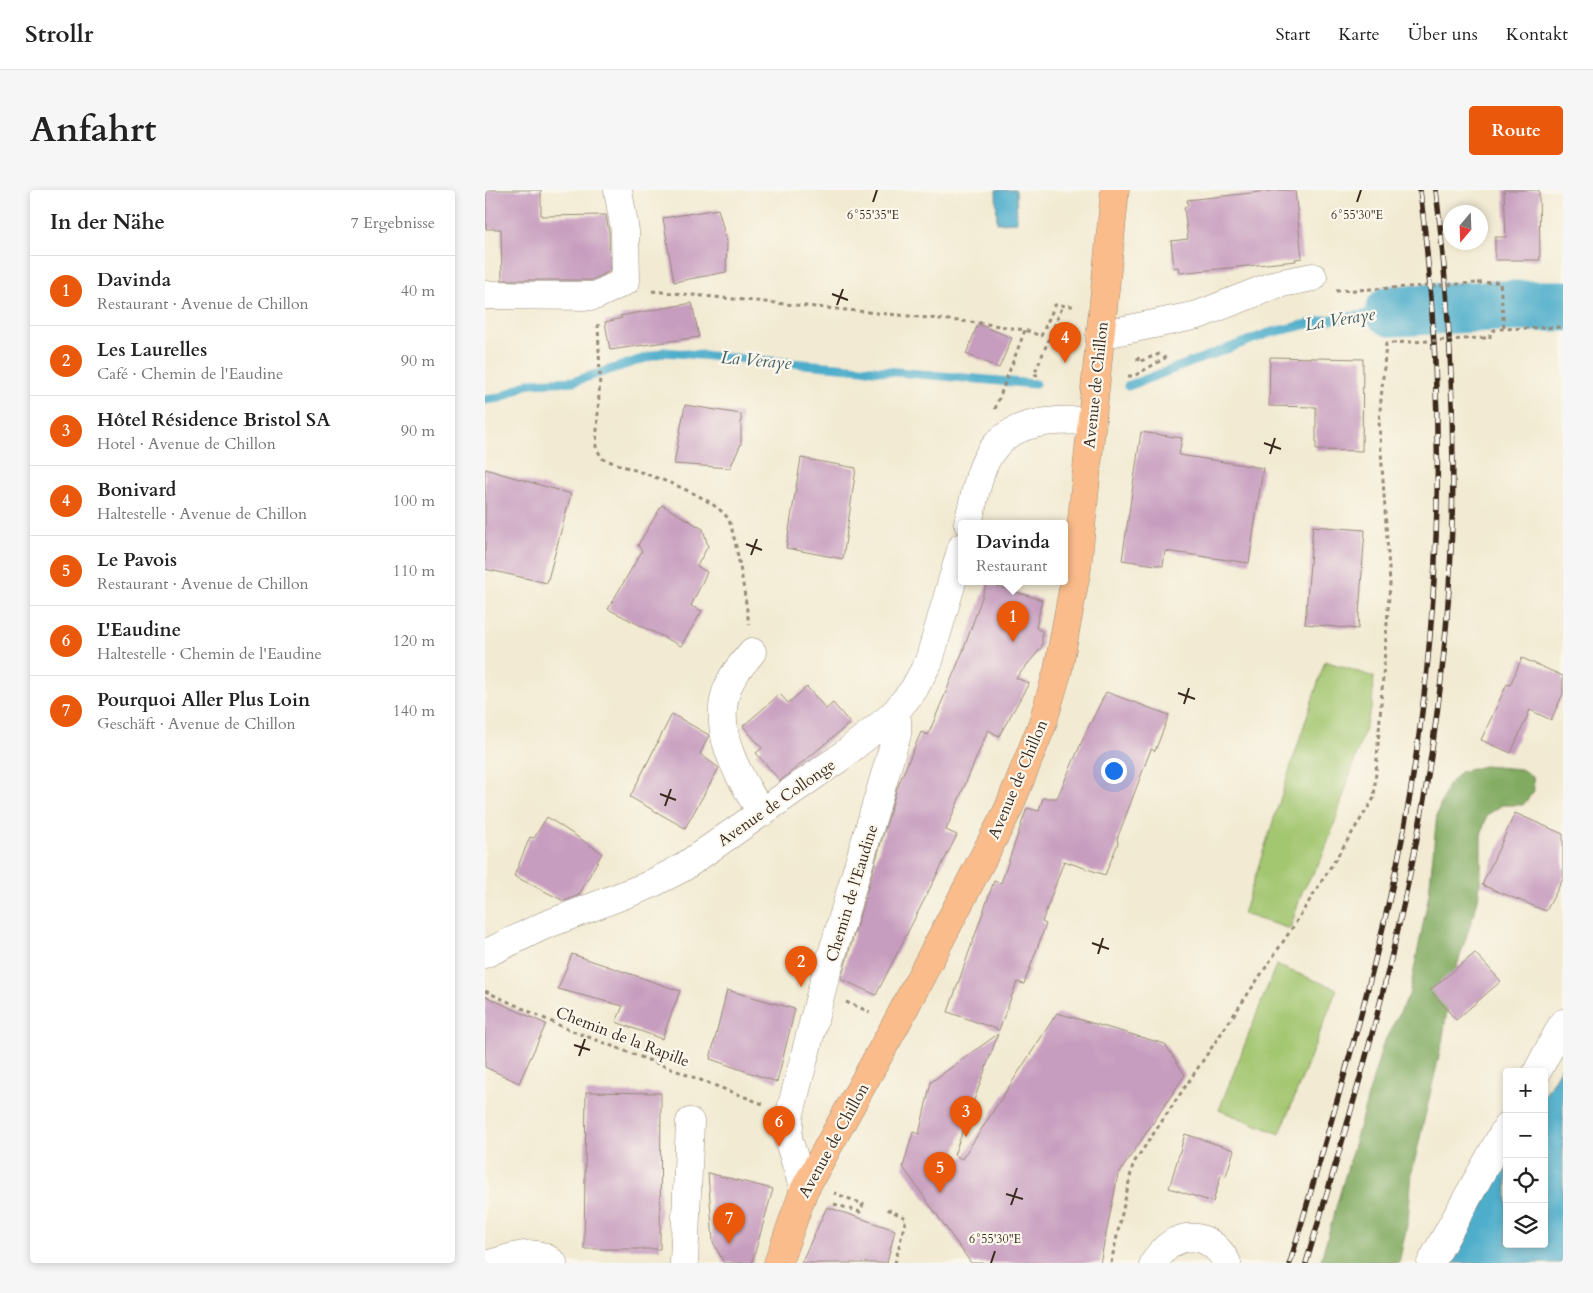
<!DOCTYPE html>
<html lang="de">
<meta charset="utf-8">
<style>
:root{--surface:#fff;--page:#f6f6f6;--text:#222;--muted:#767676;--line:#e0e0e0;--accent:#ea580c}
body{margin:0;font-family:Cardo,serif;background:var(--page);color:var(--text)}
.controls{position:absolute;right:15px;bottom:15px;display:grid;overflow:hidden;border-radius:5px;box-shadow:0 2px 8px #0003}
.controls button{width:45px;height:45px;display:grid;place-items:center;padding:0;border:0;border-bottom:1px solid var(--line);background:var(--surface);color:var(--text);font:25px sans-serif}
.compass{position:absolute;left:958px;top:15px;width:45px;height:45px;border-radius:50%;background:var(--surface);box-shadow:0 2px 8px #0003;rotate:199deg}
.you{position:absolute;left:628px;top:580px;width:18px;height:18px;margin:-12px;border:4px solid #fff;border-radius:50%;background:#1a73e8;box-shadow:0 0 0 8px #1a73e833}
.badge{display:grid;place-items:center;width:32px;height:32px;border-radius:50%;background:var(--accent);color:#fff;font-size:16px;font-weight:700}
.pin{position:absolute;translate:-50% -41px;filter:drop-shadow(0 1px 2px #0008)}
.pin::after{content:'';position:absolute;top:26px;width:18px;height:15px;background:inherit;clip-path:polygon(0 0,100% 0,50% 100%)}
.popup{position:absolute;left:473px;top:330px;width:110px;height:65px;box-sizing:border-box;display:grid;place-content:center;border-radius:5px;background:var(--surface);filter:drop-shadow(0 1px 4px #0005);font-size:16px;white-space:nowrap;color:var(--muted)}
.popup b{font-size:19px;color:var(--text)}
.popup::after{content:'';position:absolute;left:50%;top:100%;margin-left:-10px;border:10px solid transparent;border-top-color:var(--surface)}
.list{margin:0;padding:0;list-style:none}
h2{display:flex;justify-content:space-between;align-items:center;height:65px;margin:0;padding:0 20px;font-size:21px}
h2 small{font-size:16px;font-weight:400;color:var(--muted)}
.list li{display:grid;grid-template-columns:32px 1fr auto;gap:15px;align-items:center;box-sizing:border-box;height:70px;padding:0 20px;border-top:1px solid var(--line)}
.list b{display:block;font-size:19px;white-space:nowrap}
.list p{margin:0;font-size:16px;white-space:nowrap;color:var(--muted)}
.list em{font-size:16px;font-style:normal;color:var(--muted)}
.icon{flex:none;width:28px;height:28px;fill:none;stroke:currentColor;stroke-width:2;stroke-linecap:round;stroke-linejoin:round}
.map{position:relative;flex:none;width:1078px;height:1073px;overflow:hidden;border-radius:5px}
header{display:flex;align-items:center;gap:30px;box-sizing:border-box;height:70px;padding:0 25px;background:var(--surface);border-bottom:1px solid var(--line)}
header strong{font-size:24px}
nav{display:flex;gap:28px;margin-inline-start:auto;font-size:18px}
.intro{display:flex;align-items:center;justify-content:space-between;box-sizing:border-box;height:120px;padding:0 30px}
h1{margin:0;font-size:35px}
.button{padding:12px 22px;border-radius:5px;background:var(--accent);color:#fff;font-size:18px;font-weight:700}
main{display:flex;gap:30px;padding:0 30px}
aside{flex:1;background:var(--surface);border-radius:5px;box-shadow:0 2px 8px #0003}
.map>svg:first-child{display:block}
</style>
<header>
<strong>Strollr</strong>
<nav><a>Start</a><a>Karte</a><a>Über uns</a><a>Kontakt</a></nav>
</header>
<div class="intro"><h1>Anfahrt</h1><a class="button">Route</a></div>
<main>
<aside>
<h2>In der Nähe<small>7 Ergebnisse</small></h2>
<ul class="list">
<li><span class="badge">1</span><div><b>Davinda</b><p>Restaurant · Avenue de Chillon</p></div><em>40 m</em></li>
<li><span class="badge">2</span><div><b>Les Laurelles</b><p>Café · Chemin de l'Eaudine</p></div><em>90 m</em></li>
<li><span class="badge">3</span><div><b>Hôtel Résidence Bristol SA</b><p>Hotel · Avenue de Chillon</p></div><em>90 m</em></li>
<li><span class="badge">4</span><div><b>Bonivard</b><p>Haltestelle · Avenue de Chillon</p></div><em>100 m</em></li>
<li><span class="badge">5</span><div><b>Le Pavois</b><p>Restaurant · Avenue de Chillon</p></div><em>110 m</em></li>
<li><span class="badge">6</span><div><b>L'Eaudine</b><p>Haltestelle · Chemin de l'Eaudine</p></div><em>120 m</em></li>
<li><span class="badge">7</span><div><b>Pourquoi Aller Plus Loin</b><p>Geschäft · Avenue de Chillon</p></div><em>140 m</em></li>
</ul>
</aside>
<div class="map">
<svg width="1078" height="1073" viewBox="0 0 1078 1073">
<rect width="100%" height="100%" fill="#fbf7ec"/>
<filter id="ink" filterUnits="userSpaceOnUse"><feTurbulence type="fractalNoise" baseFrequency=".02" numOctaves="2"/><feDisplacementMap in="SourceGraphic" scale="10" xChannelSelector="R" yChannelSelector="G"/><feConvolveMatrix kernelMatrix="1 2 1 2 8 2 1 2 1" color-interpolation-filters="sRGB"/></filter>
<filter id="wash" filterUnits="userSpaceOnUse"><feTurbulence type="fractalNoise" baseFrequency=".0096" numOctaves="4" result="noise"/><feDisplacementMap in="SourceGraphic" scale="20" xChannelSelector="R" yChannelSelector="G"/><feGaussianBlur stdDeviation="1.12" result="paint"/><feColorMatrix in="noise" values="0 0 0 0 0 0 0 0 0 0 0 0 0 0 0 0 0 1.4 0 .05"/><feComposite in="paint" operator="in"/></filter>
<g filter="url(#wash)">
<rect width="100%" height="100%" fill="#f2ead2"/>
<path fill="#a3c66f" stroke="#6f7846" d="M840,471L889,487L887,516L848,638L836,670L817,702L805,739L758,724Z
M791,775L852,799L795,944L734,920Z"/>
<path fill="#82ab62" stroke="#5e6a40" d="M999,576L1036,579L1048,587L1049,601L1038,615H1017L1002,625L996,645V686L993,710L966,795L957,853L927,982L923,1030L914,1073H835L898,854L924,805L944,704L952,624L963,595L975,582Z"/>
<path fill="#4dadcb" stroke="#446c74" d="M511,0H531L532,32L512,33Z
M1078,874V1073H968L1022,969V1054H1059V906Z"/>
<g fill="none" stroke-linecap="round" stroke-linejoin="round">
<path stroke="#4dadcb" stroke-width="9" d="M643,196L784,143L841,130L906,121
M0,210L15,208L44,193L90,191L179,162L550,194"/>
<path stroke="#4dadcb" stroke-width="51" d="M906,121L1010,116H1078"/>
</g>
<g id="blocks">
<path fill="#c79dbf" d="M1,0H56V26L121,25L124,42L125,81L107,90H17L16,39H1Z
M794,0H810L817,68L810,69L811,71L694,83L693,77L689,78L686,51L703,49L699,17L703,16L702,10Z
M1019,0H1054L1055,70H1010V47H1021Z
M233,19L242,52L241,82L189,92L178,28Z
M207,113L214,147L125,160L120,132L137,128L135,126Z
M493,134L527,148L514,178L481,164Z
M785,167L878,169L877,261L831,260V217L784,216Z
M200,215L256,224V254L245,278L189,274Z
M656,242L697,248L694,265L778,278L764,373L680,361L678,376L637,370Z
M316,268L371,278L358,369L301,358Z
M0,279L86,304L62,393L0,379Z
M177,315L218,339L223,356L212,376L222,382L206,416L217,421L196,456L123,419L157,361L153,355Z
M828,336L880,340L873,439L820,434Z
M502,393L557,410L551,438L557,441V457L531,488L544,493L514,546L503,540L461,640L472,645L391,805L356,789L412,598L436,542L443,545L478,461Z
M1037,468L1078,486V504L1066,530L1045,520L1026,563L996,550L1022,494L1025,495Z
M322,497L341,519L348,513L365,533L295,591L271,563L277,558L258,536L295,504L303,513Z
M621,502L684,525L670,561L666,559L632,649L633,653L620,685L579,671L557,732L561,734L539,794L532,792L514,840L463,822L509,691L516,693L542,618L554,621L558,608H572L602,540Z
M187,524L224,545L215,564L234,578L200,638L145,607Z
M1030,623L1078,644V689L1061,721L997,695Z
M62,627L117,663L94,705L79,711L29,686L45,647L49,648Z
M990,763L1016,791L971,830L945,800Z
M87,764L195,801L177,849L131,832L138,816L73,799Z
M242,800L310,819L292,892L225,869Z
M0,806L61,834L34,893L0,877Z
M572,823L680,854L700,885L633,985L615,1073H486L418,977L428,942L434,944L446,892L513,844L469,965L477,969Z
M101,902L176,903L175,1059H99Z
M700,944L749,960L741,986L736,985L728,1012L684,998Z
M223,983L288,999L267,1073H239L228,1052Z
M342,1017L410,1040L402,1073H316Z"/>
</g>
</g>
<g filter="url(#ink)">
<use href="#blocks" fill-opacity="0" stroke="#968a78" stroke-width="1"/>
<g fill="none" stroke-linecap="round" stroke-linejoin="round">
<g stroke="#968a78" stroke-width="29">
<path id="minor" d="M0,105L110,106L141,91L140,41L133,0
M615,145L713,125L792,94L828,87
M483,333C488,315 491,294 498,277C516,230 563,229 607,231
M267,462C260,471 251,480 246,490C223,535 252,585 277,623
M0,764L58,736L162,696L197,678L353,569L408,525L429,499L444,471L477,357
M1052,882L1078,833
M319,1000L303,948L305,923L338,795L412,544V530L409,523
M8,1073C30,1067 49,1057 68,1073
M199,1073L205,932
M669,1073C688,1040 724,1038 742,1073
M946,1073L1022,936"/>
</g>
<g stroke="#968a78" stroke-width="29">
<path id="major" d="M293,1073L319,1000L411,834L523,620L557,535L573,480L592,378L630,0"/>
</g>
<path stroke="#968a78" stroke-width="3" stroke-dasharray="4 4" stroke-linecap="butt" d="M993,93L1015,92L1019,138
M167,101L495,133L540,140L556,146L570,115L590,116
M851,101L907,98
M113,134L115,186L111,258L118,269C153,282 219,300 242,327C250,337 262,418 264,435
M997,148H1005V143L1011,139L1078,137
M653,167V172L677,163
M553,185H549L578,115
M643,186H649L680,168L678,163
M510,219L540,140
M0,801L80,838L278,914
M361,812L385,822
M349,1014L375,1022L378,1014L349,1003
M402,1019L421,1028L410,1073
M626,1073L648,974L806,740L889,608L905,393L894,232L901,154L907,153"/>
<use href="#minor" stroke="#fff" stroke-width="28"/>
<use href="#major" stroke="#fabc8b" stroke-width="28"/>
<g stroke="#3b2a1e" stroke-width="5.5">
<path id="rail" d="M805,1073C846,931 890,790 918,644C958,432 962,214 935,0
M821,1073C873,902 923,729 948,552C975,369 973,183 951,0"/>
</g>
<use href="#rail" stroke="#fbf7ec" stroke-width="4" stroke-dasharray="11" stroke-linecap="butt"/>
<path stroke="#968a78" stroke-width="3" stroke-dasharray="4 4" stroke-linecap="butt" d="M907,98L993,93
M907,153L997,148"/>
</g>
</g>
<path fill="none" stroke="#3b2a1e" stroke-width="2" d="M388,12L392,0M872,12L876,0M347,104L363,110M352,115L358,99M779,253L796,259M785,264L790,248M261,354L277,360M266,365L272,349M693,503L710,509M699,514L704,498M175,604L191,610M180,616L186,599M607,753L624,759M613,764L618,748M89,855L105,860M94,866L100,849M521,1004L538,1009M526,1015L532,998M506,1073L510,1061"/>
<g text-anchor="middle" stroke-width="4.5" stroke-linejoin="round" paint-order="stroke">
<g font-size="16" fill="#3b2a1e" stroke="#fbf7ec">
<text transform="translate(610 195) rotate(-84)" y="6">Avenue de Chillon</text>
<text transform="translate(532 589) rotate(-67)" y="6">Avenue de Chillon</text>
<text transform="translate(291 612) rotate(-35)" y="6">Avenue de Collonge</text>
<text transform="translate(366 703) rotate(-73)" y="6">Chemin de l'Eaudine</text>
<text transform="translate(138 846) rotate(21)" y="6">Chemin de la Rapille</text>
<text transform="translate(348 950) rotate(-61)" y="6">Avenue de Chillon</text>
</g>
<g font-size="18" font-style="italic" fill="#425e63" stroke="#fbf7ec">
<text transform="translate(855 129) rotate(-9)" y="6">La Veraye</text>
<text transform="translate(271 170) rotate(5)" y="6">La Veraye</text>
</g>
</g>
<g font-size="12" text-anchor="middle" fill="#3b2a1e" stroke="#fbf7ec" stroke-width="4.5" stroke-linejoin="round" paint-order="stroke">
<text x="388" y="29">6°55'35"E</text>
<text x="872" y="29">6°55'30"E</text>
<text x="510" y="1053">6°55'30"E</text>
</g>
</svg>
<div class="controls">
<button>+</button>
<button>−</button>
<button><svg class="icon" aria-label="locate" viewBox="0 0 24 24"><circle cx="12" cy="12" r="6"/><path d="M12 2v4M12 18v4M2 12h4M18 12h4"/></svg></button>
<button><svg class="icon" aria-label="layers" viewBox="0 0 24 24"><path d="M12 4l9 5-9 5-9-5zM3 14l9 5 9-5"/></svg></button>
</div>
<svg class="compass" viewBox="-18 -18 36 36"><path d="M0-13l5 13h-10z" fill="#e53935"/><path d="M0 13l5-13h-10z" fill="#767676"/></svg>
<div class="you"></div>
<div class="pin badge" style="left:528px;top:452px">1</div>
<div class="popup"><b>Davinda</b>Restaurant</div>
<div class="pin badge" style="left:316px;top:797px">2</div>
<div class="pin badge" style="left:481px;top:947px">3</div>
<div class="pin badge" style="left:580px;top:173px">4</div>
<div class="pin badge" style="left:455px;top:1003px">5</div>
<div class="pin badge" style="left:294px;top:957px">6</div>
<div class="pin badge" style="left:244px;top:1054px">7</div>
</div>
</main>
